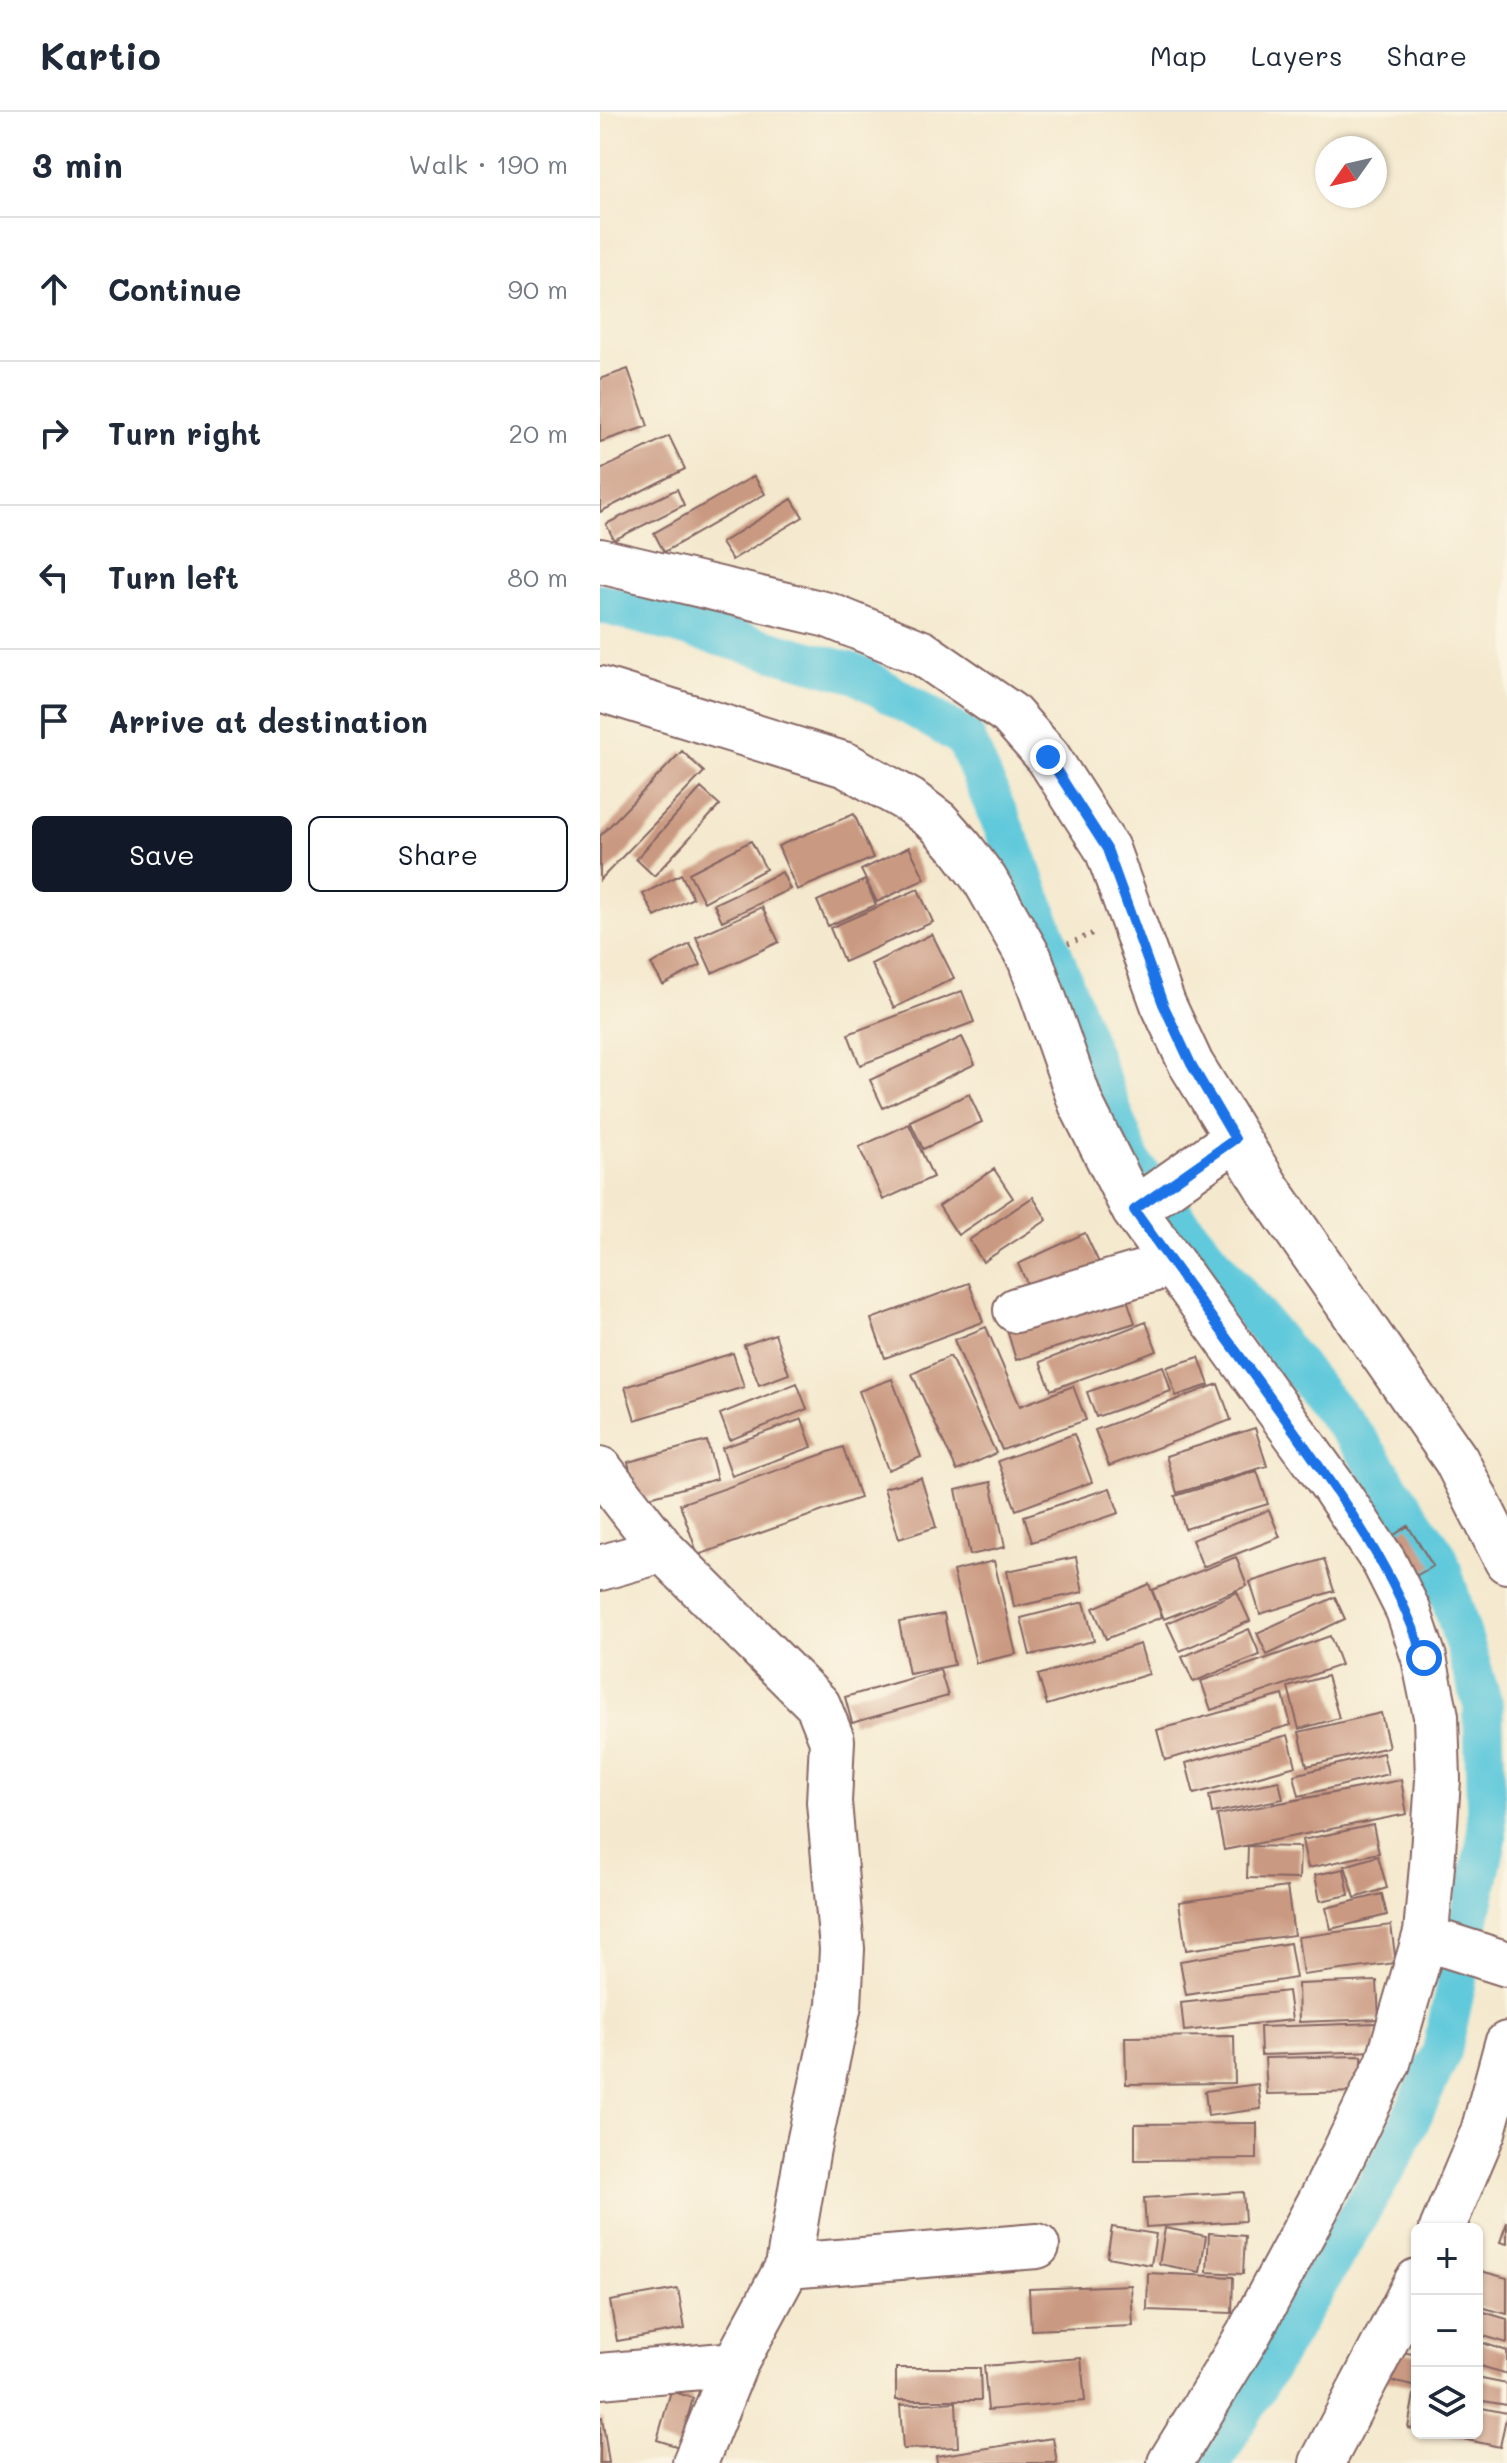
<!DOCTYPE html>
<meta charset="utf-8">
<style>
:root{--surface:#fff;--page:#f6f6f7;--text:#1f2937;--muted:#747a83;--line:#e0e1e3;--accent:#111827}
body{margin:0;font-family:Mali,sans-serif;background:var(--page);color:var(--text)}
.controls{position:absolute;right:24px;bottom:24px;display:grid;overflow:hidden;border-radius:12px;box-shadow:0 2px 6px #0004}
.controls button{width:72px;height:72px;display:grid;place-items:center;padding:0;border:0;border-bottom:2px solid var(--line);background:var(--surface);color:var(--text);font:40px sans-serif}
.compass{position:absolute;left:715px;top:24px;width:72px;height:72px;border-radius:50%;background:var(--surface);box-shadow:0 2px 6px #0004;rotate:236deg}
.stop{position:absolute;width:24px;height:24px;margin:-18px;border:6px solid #1a73e8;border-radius:50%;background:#fff}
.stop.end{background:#1a73e8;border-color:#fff;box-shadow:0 2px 8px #0008}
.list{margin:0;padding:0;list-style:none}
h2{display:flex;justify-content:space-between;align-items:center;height:104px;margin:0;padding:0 32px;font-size:34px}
h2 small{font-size:26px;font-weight:400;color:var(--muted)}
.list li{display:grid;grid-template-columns:52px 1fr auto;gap:24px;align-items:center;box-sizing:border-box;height:144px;padding:0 32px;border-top:2px solid var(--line)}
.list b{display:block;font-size:30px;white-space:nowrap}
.list em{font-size:26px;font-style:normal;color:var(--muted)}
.actions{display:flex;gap:16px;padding:24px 32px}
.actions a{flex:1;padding:18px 0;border:2px solid var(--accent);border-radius:12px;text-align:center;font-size:28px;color:var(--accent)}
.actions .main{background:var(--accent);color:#fff}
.icon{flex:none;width:44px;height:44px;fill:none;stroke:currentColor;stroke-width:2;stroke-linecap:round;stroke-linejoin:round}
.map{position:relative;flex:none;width:907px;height:2351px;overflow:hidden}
header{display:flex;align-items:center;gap:48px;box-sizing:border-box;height:112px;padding:0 40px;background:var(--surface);border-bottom:2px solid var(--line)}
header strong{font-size:38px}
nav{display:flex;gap:44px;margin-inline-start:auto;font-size:28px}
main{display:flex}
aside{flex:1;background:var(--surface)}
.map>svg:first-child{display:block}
</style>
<header>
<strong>Kartio</strong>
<nav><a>Map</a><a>Layers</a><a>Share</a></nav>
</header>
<main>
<aside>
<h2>3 min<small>Walk · 190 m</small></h2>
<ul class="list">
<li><svg class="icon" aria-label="ahead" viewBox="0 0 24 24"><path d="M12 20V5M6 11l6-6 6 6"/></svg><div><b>Continue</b></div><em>90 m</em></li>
<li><svg class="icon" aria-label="right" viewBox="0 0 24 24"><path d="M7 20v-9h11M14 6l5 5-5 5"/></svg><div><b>Turn right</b></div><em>20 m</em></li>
<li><svg class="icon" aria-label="left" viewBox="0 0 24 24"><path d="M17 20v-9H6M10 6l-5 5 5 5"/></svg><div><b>Turn left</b></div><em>80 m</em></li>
<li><svg class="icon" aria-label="arrive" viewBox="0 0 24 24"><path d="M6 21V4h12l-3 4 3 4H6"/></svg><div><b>Arrive at destination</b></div></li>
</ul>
<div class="actions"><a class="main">Save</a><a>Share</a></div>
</aside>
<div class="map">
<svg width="907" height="2351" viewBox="0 0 907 2351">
<rect width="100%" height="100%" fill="#fcf5e5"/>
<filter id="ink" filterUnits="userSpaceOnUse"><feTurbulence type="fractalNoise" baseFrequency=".0125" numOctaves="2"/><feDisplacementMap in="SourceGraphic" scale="16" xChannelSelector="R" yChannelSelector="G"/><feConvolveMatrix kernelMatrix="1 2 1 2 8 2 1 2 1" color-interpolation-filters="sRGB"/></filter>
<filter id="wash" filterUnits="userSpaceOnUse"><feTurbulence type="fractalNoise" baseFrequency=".006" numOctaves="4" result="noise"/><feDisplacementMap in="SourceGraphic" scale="32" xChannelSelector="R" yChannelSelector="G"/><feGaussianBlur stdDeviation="1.8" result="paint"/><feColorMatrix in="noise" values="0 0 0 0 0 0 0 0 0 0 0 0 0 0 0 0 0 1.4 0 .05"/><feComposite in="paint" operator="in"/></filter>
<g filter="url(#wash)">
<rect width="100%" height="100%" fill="#f4e9ce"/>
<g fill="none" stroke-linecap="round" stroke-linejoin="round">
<path stroke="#60c9db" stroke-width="40" d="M0,491L257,562L365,626L418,749L531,1050L762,1334L838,1445L883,1593L887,1726L842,1939L795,2041L612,2351"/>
</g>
<g id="blocks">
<path fill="#ca9981" d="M28,257L48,314L0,330V267Z
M69,324L85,357L0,400V358Z
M154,364L165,382L64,440L54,421Z
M77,377L84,393L14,428L6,412Z
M192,387L203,405L132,448L121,431Z
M82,639L104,660L0,768V724Z
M101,676L120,693L54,764L36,747Z
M254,702L273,746L197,778L178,734Z
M151,729L166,757L104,790L89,761Z
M309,735L325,767L277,790L261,758Z
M182,760L190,777L122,809L114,792Z
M81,762L93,786L55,805L43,782Z
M265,768L276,793L228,814L217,789Z
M318,777L333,810L244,850L230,816Z
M162,795L179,830L112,861L96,825Z
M332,822L354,866L294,896L271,852Z
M90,832L101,853L63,873L51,852Z
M362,879L374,910L260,953L248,922Z
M362,925L375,952L283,996L270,968Z
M369,982L382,1010L323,1037L310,1009Z
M309,1012L333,1065L283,1088L259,1035Z
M394,1057L413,1086L358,1123L339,1094Z
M433,1085L447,1108L383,1150L369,1128Z
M485,1121L501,1155L434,1186L418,1152Z
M369,1171L383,1210L285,1246L271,1207Z
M525,1181L535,1211L416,1248L407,1218Z
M546,1210L557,1239L451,1278L440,1250Z
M386,1215L420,1294L473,1274L486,1308L402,1338L354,1228Z
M175,1222L189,1262L159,1273L144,1233Z
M133,1241L144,1275L35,1308L25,1275Z
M350,1244L396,1341L357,1359L312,1262Z
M599,1245L609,1273L576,1284L567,1255Z
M563,1254L571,1279L496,1305L487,1280Z
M292,1267L321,1345L288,1358L259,1279Z
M197,1271L207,1297L130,1328L120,1302Z
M618,1272L631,1308L509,1354L495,1318Z
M202,1307L212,1335L132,1364L122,1336Z
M655,1316L667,1354L577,1381L566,1344Z
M474,1322L492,1370L416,1398L398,1349Z
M107,1329L117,1367L38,1388L28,1350Z
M243,1335L260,1386L98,1443L80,1392Z
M657,1359L668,1392L585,1417L575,1384Z
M321,1366L336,1415L299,1427L284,1376Z
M391,1370L405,1435L370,1443L356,1378Z
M510,1376L519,1401L432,1430L424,1404Z
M669,1398L680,1425L603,1455L592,1428Z
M808,1414L833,1454L807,1469L782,1431Z
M476,1445L483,1480L414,1495L407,1459Z
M636,1445L647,1474L564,1507L552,1478Z
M724,1447L734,1479L660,1502L650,1470Z
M394,1449L416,1542L376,1551L353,1459Z
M549,1472L562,1505L506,1527L493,1496Z
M637,1480L650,1509L580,1539L567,1511Z
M735,1485L745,1507L667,1543L657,1521Z
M484,1490L494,1529L430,1543L421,1506Z
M344,1502L354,1553L309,1562L299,1510Z
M649,1517L660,1543L593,1570L582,1545Z
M730,1524L741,1553L611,1598L601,1569Z
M540,1532L549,1562L447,1593L438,1563Z
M340,1558L348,1584L252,1611L245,1585Z
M727,1564L739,1606L699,1617L688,1575Z
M683,1583L691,1613L565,1648L557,1618Z
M781,1601L789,1635L707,1654L699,1620Z
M688,1623L696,1654L594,1682L586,1651Z
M783,1641L788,1662L699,1684L694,1663Z
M801,1668L807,1702L624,1738L617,1703Z
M679,1669L683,1687L612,1701L609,1683Z
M773,1713L779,1741L708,1756L702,1728Z
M648,1734L700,1735L699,1767L647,1766Z
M778,1744L787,1776L755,1786L745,1754Z
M744,1757L749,1783L720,1789L715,1763Z
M687,1775L694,1823L586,1838L579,1790Z
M782,1782L787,1803L731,1817L726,1796Z
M791,1813L796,1851L703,1863L698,1825Z
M690,1831L696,1866L586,1883L580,1849Z
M777,1869L779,1907L699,1910L698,1872Z
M688,1879L692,1908L584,1919L581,1891Z
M776,1911L777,1939L661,1943L660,1915Z
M634,1924L635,1971L526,1972L525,1925Z
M762,1944L763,1980L667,1982L665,1946Z
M658,1972L661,1997L608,2004L605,1979Z
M657,2011V2047L535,2048V2012Z
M643,2080L645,2109L546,2115L544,2086Z
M907,2110V2132L900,2130Z
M512,2115L556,2122L551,2153L507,2145Z
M565,2116L606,2124L600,2160L559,2152Z
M609,2121L645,2124L643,2162L607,2160Z
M877,2158L907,2166V2202L877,2194Z
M548,2161L633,2165L632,2201L547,2198Z
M531,2173L533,2214L431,2218L429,2177Z
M78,2177L85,2217L17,2229L10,2189Z
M877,2198L907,2207V2231L877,2222Z
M877,2229L907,2239V2262L877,2253Z
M788,2237L817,2243V2275L782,2267Z
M481,2246L485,2289L388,2298L384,2254Z
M296,2256H380L381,2288H296Z
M877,2266L907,2272V2293L877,2288Z
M71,2279L93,2286L79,2335L57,2328Z
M814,2282L817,2283V2318L808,2316Z
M356,2290L358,2335L303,2337L300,2293Z
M877,2295L907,2301L900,2335L840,2322L877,2321Z
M0,2305H2L9,2351H0Z
M453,2326L457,2351H337L336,2344Z"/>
</g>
</g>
<g filter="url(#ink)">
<use href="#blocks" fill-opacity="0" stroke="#866664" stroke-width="2"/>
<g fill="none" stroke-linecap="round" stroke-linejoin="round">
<g stroke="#866664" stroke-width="48">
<path id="minor" d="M0,449L228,503L322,541L410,602L448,645L507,737L563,892L591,952L668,1077L856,1348L907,1449
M0,577L246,653L310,689L338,710L361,736L385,768L430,847L481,992L534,1098L735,1377L784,1450L808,1498L824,1546L836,1604L838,1668L832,1754L826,1821L788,1951L723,2084L648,2223L570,2351
M534,1098L635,1027
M416,1198L572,1152
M0,1357L63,1438L218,1593L232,1628L229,1690L242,1837L239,1893L208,2036L188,2154
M0,1456L63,1438
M825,1826L907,1852
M842,2117L883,2020L907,1932
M0,2264L135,2252
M95,2351L135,2252L188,2154L437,2134
M722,2351L817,2169"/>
</g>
<path stroke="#866664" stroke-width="5" stroke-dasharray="2 6" stroke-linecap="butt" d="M468,832L496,820"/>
<use href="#minor" stroke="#fff" stroke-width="44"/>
</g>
</g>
<g fill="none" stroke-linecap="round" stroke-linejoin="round" filter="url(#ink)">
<path stroke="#1a73e8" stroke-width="10" d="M448,645L507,737L563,892L591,952L635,1027L534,1098C583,1167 634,1236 684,1305C739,1382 794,1455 824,1546"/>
</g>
</svg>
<div class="controls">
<button>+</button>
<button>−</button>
<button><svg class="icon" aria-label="layers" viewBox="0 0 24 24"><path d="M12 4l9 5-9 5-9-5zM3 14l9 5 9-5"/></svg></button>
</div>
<svg class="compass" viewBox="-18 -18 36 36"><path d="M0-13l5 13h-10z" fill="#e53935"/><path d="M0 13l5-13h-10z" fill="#747a83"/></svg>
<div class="stop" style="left:824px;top:1546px"></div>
<div class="stop end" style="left:448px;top:645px"></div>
</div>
</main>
